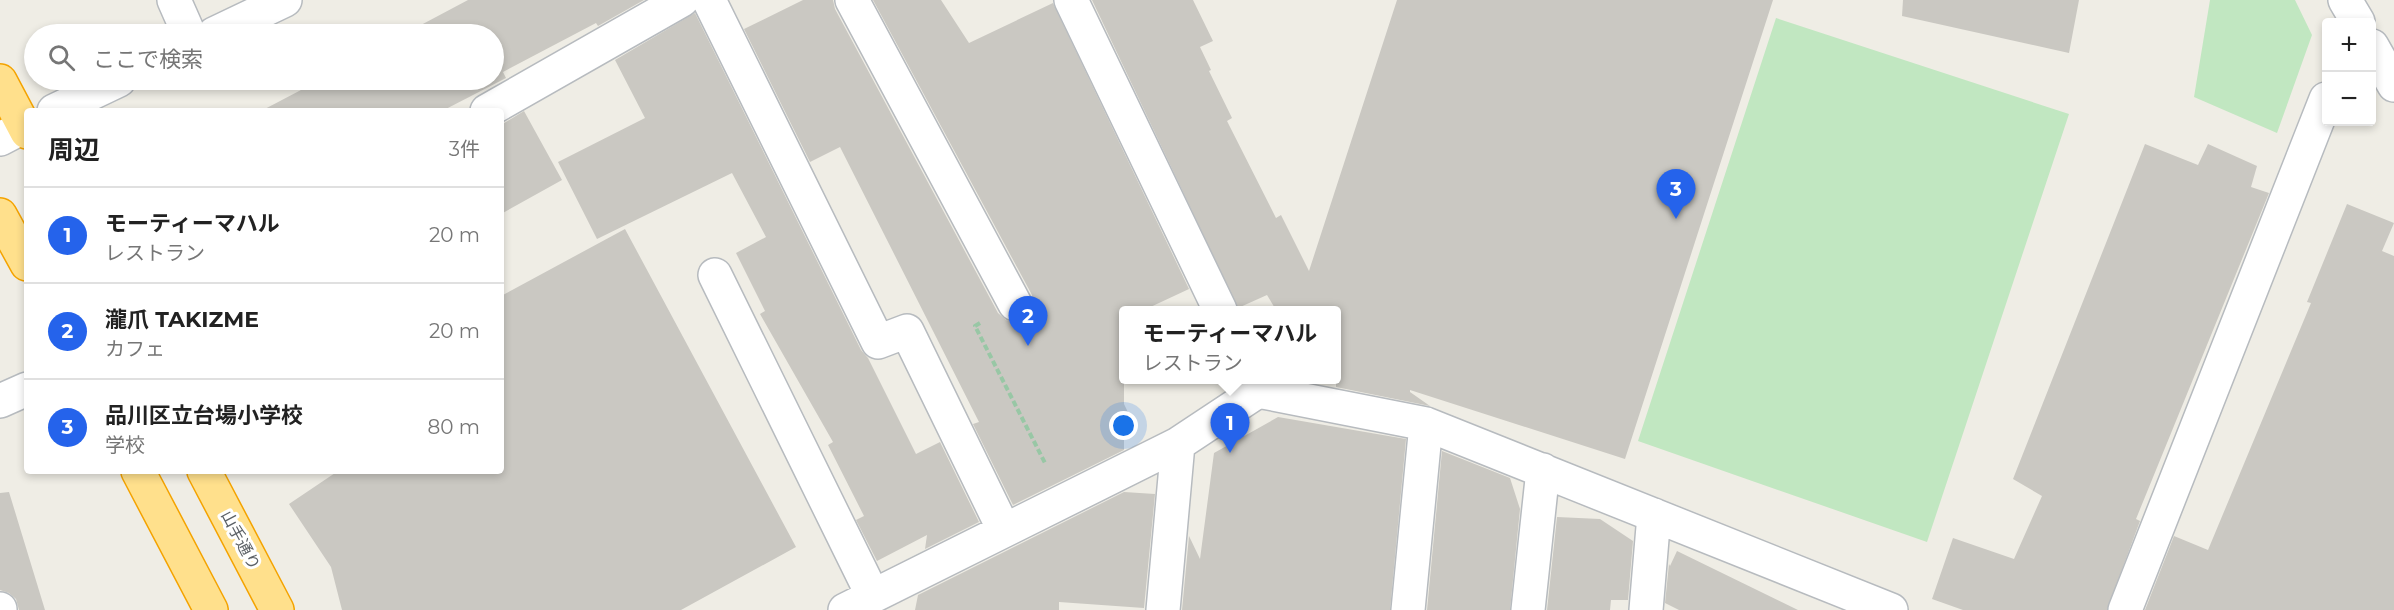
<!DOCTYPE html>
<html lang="ja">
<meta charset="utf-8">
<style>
:root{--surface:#fff;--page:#f6f6f6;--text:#222;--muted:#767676;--line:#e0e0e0;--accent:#2563eb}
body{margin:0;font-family:Montserrat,"Noto Sans JP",sans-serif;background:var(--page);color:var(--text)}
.controls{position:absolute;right:18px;top:18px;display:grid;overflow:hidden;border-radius:6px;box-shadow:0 3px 9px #0003}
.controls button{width:54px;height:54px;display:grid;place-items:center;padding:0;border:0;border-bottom:2px solid var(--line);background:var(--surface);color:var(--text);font:30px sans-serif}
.you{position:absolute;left:1124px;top:426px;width:21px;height:21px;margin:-15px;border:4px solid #fff;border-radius:50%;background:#1a73e8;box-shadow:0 0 0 9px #1a73e833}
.badge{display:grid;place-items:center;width:39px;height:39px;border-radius:50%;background:var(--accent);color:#fff;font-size:20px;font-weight:700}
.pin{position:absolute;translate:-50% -50px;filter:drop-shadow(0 2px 3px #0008)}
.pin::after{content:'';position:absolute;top:32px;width:21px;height:18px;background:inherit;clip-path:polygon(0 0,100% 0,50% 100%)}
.popup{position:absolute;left:1119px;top:306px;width:222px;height:78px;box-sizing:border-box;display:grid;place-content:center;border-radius:6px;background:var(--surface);filter:drop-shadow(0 2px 4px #0005);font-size:20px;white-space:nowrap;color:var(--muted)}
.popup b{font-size:22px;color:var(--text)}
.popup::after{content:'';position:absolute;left:50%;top:100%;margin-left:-12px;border:12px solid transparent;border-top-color:var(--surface)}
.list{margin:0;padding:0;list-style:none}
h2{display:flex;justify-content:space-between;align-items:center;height:78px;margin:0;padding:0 24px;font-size:26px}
h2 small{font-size:20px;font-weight:400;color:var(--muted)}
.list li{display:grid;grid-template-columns:39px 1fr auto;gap:18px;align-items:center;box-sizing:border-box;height:96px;padding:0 24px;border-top:2px solid var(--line)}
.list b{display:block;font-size:22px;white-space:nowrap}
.list p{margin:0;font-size:20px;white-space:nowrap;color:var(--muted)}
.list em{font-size:20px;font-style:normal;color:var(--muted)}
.icon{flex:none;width:33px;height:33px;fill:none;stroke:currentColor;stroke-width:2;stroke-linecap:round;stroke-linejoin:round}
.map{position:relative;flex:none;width:2394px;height:610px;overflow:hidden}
.search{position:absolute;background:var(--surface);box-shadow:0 3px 9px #0003;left:24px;top:24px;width:480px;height:66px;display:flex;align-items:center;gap:15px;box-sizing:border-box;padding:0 21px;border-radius:33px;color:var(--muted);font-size:22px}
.panel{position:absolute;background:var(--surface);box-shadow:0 3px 9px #0003;left:24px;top:108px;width:480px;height:366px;border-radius:6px}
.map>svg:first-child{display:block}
</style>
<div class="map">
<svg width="2394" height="610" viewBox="0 0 2394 610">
<rect width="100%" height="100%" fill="#efede5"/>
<path fill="#c1e7c1" d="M2210,0H2295L2312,35L2277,133L2194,97Z
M1776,18L2069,114L1927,542L1638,441Z"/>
<path fill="#cac8c2" d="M468,0H644L598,26L596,23L503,72L506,78L442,111H261L320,80H494V34H404Z
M803,0H833L835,9L998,313L1006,320L1015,323L1024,320L1031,313L1034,304L1032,295L873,0H941L969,43L1053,3L1189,289L1144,310H1124V404L1135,427L1124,433V450L1013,505L973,424L979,422L840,147L810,162L744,29Z
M1092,0H1193L1213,41L1200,47L1211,70L1209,71L1232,118L1227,121L1276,218L1281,215L1309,271L1397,0H1773L1625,459L1410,390V392L1430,406L1336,387V310H1276L1267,295L1238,308Z
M1903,0H2079L2069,53L1902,16Z
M695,13L861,350L868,358L916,454L940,442L979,522L925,549L927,535L877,561L856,520L864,516L828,445L833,442L760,314L765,311L736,253L766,237L732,173L597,239L558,162L645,118L615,60Z
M524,111L562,180L501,214V125Z
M2145,144L2198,165L2208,144L2257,166L2251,187L2269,193L2136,519L2140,521L2107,610H1963L1932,599L1953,538L2014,559L2042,496L2013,479Z
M2347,204L2394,223L2382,251L2394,256V610H2145L2174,536L2208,550L2311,303L2307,302Z
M625,229L796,547L681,610H342L331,567L289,504L338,471H501V296Z
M1278,417L1406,439L1390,610H1182L1189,536L1200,559L1214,453Z
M1442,451L1510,478L1520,509L1510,610H1427Z
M9,492L45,610H19L16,599L9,593L0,590V493Z
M1124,492L1155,494L1144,608L1059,602V610H915L918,595Z
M1557,517L1600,519L1633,541L1628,600H1611L1610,610H1547Z
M1677,551L1798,610H1679L1665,603L1669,564L1670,566Z"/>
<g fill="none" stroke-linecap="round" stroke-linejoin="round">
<g stroke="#b7bbbf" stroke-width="36">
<path id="minor" d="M174,0L189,34
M709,0L878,342L907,331L1004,530
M852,0L1015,304
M1071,0L1220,310
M2345,0L2358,22
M214,34L285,0
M2372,46L2394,85
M54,111L119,80
M487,111L682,0
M0,139L27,125
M715,275L873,596
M0,401L27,389
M0,609V610
M845,610L1178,444L1258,391L1426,424L1891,610
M1163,610L1178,444
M1408,610L1426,424
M1528,610L1543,470
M1646,610L1654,515
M2125,610L2326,99"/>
</g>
<g stroke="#f4a300" stroke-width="36">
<path id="highway" d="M0,81L27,132
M0,215L27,264
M138,471L211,610
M204,471L277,610"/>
</g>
<path stroke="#98c7a5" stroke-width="4" stroke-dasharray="6 3" stroke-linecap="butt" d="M980,323L975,326L1045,463"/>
<use href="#minor" stroke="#fff" stroke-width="33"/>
<use href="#highway" stroke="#ffe08c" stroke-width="33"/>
</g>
<g text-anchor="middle" stroke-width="6" stroke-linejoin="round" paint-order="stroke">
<g font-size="16" fill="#5c6166" stroke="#fff">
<text transform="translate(241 540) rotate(62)" y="6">山手通り</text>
</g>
</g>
</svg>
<div class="controls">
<button>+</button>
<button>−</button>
</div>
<div class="you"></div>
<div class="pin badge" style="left:1230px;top:453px">1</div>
<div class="popup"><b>モーティーマハル</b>レストラン</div>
<div class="pin badge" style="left:1028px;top:346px">2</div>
<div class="pin badge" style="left:1676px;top:219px">3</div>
<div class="search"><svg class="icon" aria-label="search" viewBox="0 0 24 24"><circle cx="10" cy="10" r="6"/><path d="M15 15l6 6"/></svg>ここで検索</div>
<section class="panel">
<h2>周辺<small>3件</small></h2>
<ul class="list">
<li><span class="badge">1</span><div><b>モーティーマハル</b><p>レストラン</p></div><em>20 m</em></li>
<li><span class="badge">2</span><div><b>瀧爪 TAKIZME</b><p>カフェ</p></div><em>20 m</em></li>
<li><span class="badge">3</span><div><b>品川区立台場小学校</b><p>学校</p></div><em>80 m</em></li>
</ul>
</section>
</div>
